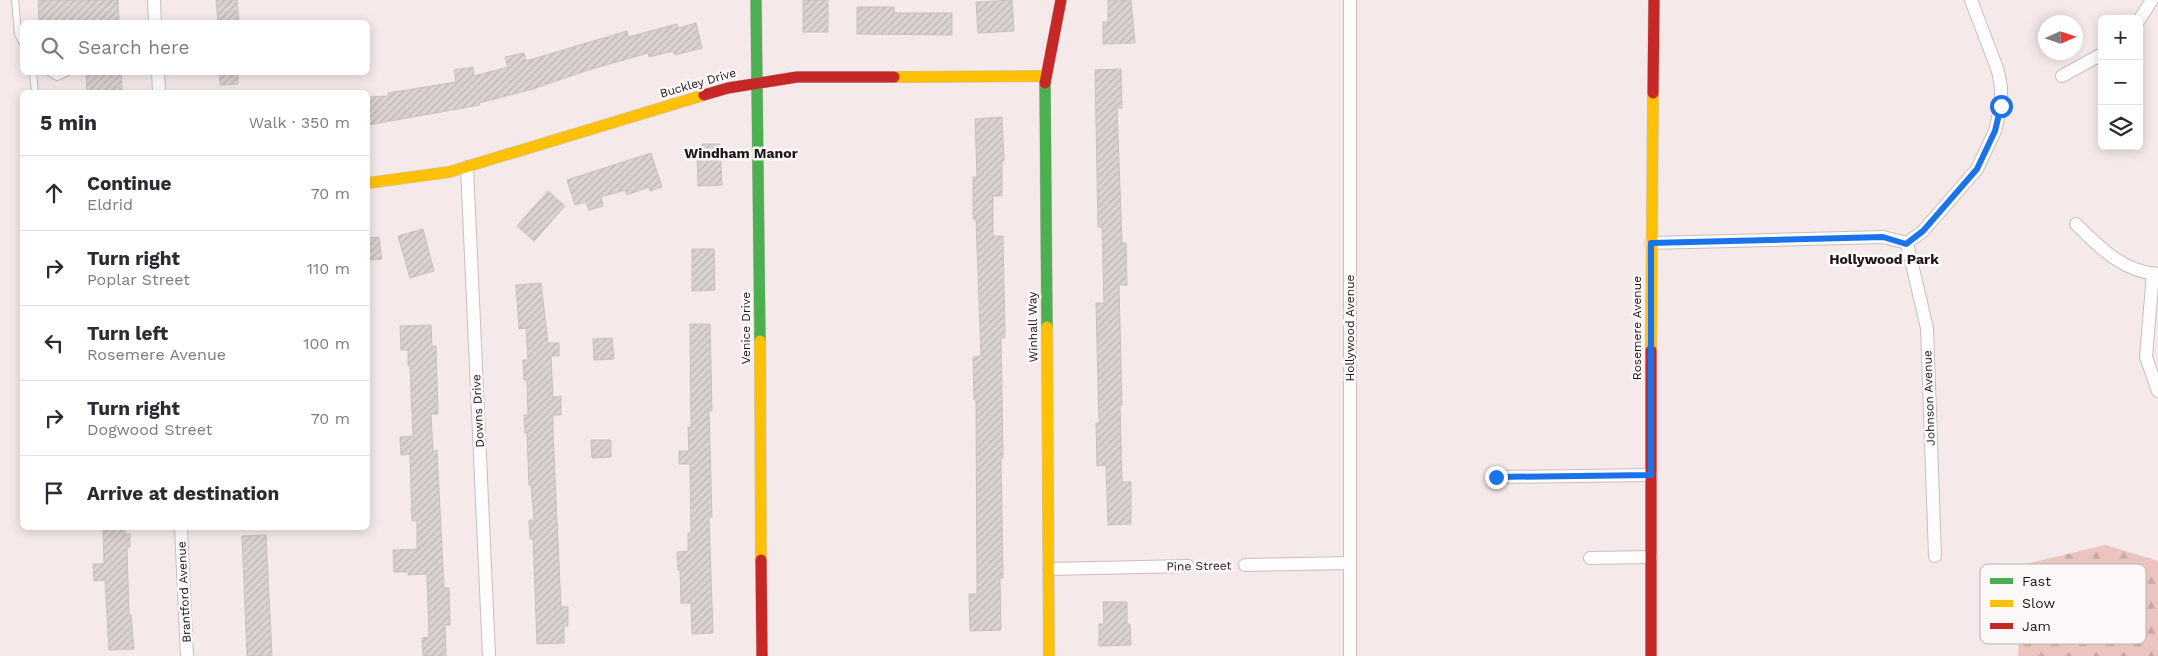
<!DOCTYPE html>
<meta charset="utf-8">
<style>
:root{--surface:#fff;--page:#f7f7f7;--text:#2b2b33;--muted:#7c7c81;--line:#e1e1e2}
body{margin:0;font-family:"Work Sans",sans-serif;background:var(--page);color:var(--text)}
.controls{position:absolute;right:15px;top:15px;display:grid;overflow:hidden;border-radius:8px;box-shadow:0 2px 12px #0003}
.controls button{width:45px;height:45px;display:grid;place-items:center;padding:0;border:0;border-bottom:1px solid var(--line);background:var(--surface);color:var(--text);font:25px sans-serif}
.compass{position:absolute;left:2038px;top:15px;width:45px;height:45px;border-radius:50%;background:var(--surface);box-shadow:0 2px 12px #0003;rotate:87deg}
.stop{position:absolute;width:15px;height:15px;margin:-11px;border:4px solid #1a73e8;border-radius:50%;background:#fff}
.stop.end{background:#1a73e8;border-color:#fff;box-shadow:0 1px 5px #0008}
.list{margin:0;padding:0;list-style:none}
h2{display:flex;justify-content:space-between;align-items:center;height:65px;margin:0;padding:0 20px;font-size:21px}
h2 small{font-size:16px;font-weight:400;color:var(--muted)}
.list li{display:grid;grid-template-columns:32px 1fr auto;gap:15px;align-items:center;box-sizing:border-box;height:75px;padding:0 20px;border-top:1px solid var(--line)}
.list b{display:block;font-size:19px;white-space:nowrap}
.list p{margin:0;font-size:16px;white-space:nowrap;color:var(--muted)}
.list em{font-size:16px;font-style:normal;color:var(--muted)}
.icon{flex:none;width:28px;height:28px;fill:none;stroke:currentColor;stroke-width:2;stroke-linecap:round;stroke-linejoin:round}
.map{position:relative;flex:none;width:2158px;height:656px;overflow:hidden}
.search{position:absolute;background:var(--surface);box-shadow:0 2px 12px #0003;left:20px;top:20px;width:350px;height:55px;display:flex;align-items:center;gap:12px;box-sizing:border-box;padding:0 18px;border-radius:8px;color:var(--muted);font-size:19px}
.panel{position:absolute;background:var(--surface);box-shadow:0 2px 12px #0003;left:20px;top:90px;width:350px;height:440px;border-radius:8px}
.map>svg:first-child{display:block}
</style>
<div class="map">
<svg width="2158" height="656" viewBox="0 0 2158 656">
<defs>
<pattern id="forest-firs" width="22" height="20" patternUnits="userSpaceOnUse" patternTransform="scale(1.25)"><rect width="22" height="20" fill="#ebc4bf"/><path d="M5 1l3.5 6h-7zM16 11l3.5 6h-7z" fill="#c9a8a3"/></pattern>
<pattern id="building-hatch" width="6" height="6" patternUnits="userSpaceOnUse" patternTransform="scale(1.25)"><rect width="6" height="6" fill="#dcd3d1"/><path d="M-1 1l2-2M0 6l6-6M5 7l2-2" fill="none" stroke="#bcb4b3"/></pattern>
</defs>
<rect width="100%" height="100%" fill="#f5eae9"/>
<path fill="url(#forest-firs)" d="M2105,545L2158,561V656H2018L2022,565Z"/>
<path fill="url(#building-hatch)" stroke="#c9c0bf" d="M38,0H118L119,22H39Z
M216,0H237L239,22H218Z
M803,0H828V32H803Z
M1012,0L1014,31L978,33L976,2Z
M1108,0H1131L1135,43L1103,44V22H1108Z
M857,7H894V13H952V35L857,34Z
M696,23L702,48L675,55L673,51L649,57L648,53L585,71L533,89L479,103L480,105L368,125V97L389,96L388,93L456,82L454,70L473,67L474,76L508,67L505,57L524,53L526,61L627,31L628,37L677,24L678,28Z
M1121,69L1122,108H1117L1122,243H1126L1127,285H1119L1122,405H1120L1122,482H1131V524L1108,525L1106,465L1097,466L1096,423H1099L1096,303H1104L1102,227H1098L1095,70Z
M86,72H121L122,92H87Z
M219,72H238V84L220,85Z
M1002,117L1004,161H1002V196H993V236H1003L1005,338H1001L1003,458H1001L1003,578H1000L1001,630L970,631L969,594H977L976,400H974L973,357L981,356L976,219H973V177H977L975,119Z
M702,144H720L722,185L698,186L697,152H702Z
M651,153L662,187L650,191L649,187L627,195L625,190L601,197L603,206L589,210L586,202L575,205L567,180Z
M548,191L565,206L534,241L517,226Z
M423,229L434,271L410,278L398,236Z
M379,237L382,259L368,260V238Z
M692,249H714L715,290L692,291Z
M541,283L548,343H559V356H551L553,397L561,396V415H553V432L561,607H568V626H564V643L537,644L533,539H530L529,520H534L531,485H529L527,433H525L524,415H528L527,380H524L523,360H528L526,328L519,329L516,285Z
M690,324H710L712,411H709L712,517H709L713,633L692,634L691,603H681L680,570H678L677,552L688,551V533H691L690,464H679V451H689L688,427H691Z
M431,325L432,346H436L438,414H431L433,451L437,450L444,588H449L450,625H445L446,656H423L422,638L429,637L427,574L408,575V572H394L393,550L417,549V521H412L410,454L401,455L400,437L413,436L410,366H408V350H401L400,326Z
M612,338L614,359L594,360L593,339Z
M591,440H611V457L592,458Z
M103,528H125V534H130V547H127L129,615H131L134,649L109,650L105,580L94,581L93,564H104Z
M266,535L272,656H247L242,536Z
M1103,602H1127V624H1130L1131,645L1099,646V624H1104Z"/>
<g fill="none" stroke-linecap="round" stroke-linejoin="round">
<g stroke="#c7bfbe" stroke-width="8">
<path id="lane" d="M15,0L18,34L22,42
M33,72L35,92
M48,72L57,77L68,72"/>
</g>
<g stroke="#c7bfbe" stroke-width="14">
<path id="street" d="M154,0L155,22
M1350,0V656
M2139,20L2152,0
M158,72L159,92
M2062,76L2102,54
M467,167L489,656
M2076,224C2099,247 2123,272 2158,274
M1651,243L1883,237L1907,243
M1907,243L1927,328L1935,556
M1907,243L1923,231L1977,169L1995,131L2001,105V87L1998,71L1971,0
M2153,273L2146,357L2158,391
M1496,477L1651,475
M181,528L187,656
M1590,558L1651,557
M1245,565L1350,563
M1049,569L1188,566"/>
</g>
<g stroke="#c7bfbe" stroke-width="12">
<path id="fast" d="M756,0L760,341
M1045,83L1047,327"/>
</g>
<g stroke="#c7bfbe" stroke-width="12">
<path id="slow" d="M894,77L1045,76
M368,183L449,172L704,95
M1047,327L1049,656
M760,341L761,560
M1651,351L1653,93"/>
</g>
<g stroke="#c7bfbe" stroke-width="12">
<path id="jam" d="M1045,83L1061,0
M1653,93L1654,0
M704,95L728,88L797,77H894
M1651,351V656
M761,560L762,656"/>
</g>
<path stroke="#d1cdcd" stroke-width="2.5" stroke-dasharray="5 2.5" stroke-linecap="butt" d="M1202,566H1231"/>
<use href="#lane" stroke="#fefcfc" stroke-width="6"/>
<use href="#street" stroke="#fefcfc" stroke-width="12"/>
<use href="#fast" stroke="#4caf50" stroke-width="11"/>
<use href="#slow" stroke="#ffc107" stroke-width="11"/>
<use href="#jam" stroke="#c62828" stroke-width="11"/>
</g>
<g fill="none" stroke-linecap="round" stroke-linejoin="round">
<path stroke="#1a73e8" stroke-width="6" d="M1496,477L1651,475V243L1883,237L1906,244L1923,231L1977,169L1995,131L2001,106"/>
</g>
<g text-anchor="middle" stroke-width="5" stroke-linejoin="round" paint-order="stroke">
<g font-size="12" fill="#1d1615" stroke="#fcf8f7">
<text transform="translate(698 83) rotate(-16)" y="4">Buckley Drive</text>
<text transform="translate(1033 327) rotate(-91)" y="4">Winhall Way</text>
<text transform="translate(746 328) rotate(-90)" y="4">Venice Drive</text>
<text transform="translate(1350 328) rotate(-90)" y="4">Hollywood Avenue</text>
<text transform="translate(1637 328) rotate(-90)" y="4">Rosemere Avenue</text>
<text transform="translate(1929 398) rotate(-92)" y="4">Johnson Avenue</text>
<text transform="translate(478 411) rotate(-93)" y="4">Downs Drive</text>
<text transform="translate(1199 566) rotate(-1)" y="4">Pine Street</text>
<text transform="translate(184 592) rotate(-93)" y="4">Brantford Avenue</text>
</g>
<g font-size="14" font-weight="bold" fill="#1d1615" stroke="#fcf8f7">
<text x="741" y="158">Windham Manor</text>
<text x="1884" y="264">Hollywood Park</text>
</g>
</g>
<rect x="1980" y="564" width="166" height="80" rx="8" fill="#fcf8f7" stroke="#b9b4b3" stroke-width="1"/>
<rect x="1990" y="578" width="23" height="6" fill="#4caf50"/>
<rect x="1990" y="600" width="23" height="7" fill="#ffc107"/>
<rect x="1990" y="623" width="23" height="6" fill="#c62828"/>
<g font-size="14" fill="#1d1615">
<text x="2022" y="586">Fast</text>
<text x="2022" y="608">Slow</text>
<text x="2022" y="631">Jam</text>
</g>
</svg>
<div class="controls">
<button>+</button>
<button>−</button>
<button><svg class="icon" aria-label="layers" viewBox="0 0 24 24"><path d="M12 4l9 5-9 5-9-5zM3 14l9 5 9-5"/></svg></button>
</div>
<svg class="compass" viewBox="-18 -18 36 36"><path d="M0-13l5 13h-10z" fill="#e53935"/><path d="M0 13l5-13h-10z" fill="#7c7c81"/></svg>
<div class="stop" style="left:2001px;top:106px"></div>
<div class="stop end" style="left:1496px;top:477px"></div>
<div class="search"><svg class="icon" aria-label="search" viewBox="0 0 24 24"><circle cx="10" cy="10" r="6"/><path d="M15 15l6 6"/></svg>Search here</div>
<section class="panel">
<h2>5 min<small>Walk · 350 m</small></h2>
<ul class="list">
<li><svg class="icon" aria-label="ahead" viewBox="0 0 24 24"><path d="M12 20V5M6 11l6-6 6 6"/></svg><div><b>Continue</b><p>Eldrid</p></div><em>70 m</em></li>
<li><svg class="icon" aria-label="right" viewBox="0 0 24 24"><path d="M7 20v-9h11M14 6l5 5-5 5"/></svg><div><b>Turn right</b><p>Poplar Street</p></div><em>110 m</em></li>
<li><svg class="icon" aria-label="left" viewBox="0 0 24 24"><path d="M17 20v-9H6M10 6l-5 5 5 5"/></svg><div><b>Turn left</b><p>Rosemere Avenue</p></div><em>100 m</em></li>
<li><svg class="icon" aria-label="right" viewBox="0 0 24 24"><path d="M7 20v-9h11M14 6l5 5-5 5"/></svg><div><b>Turn right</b><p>Dogwood Street</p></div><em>70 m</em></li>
<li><svg class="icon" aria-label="arrive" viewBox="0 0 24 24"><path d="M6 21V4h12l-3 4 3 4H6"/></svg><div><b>Arrive at destination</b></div></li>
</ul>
</section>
</div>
